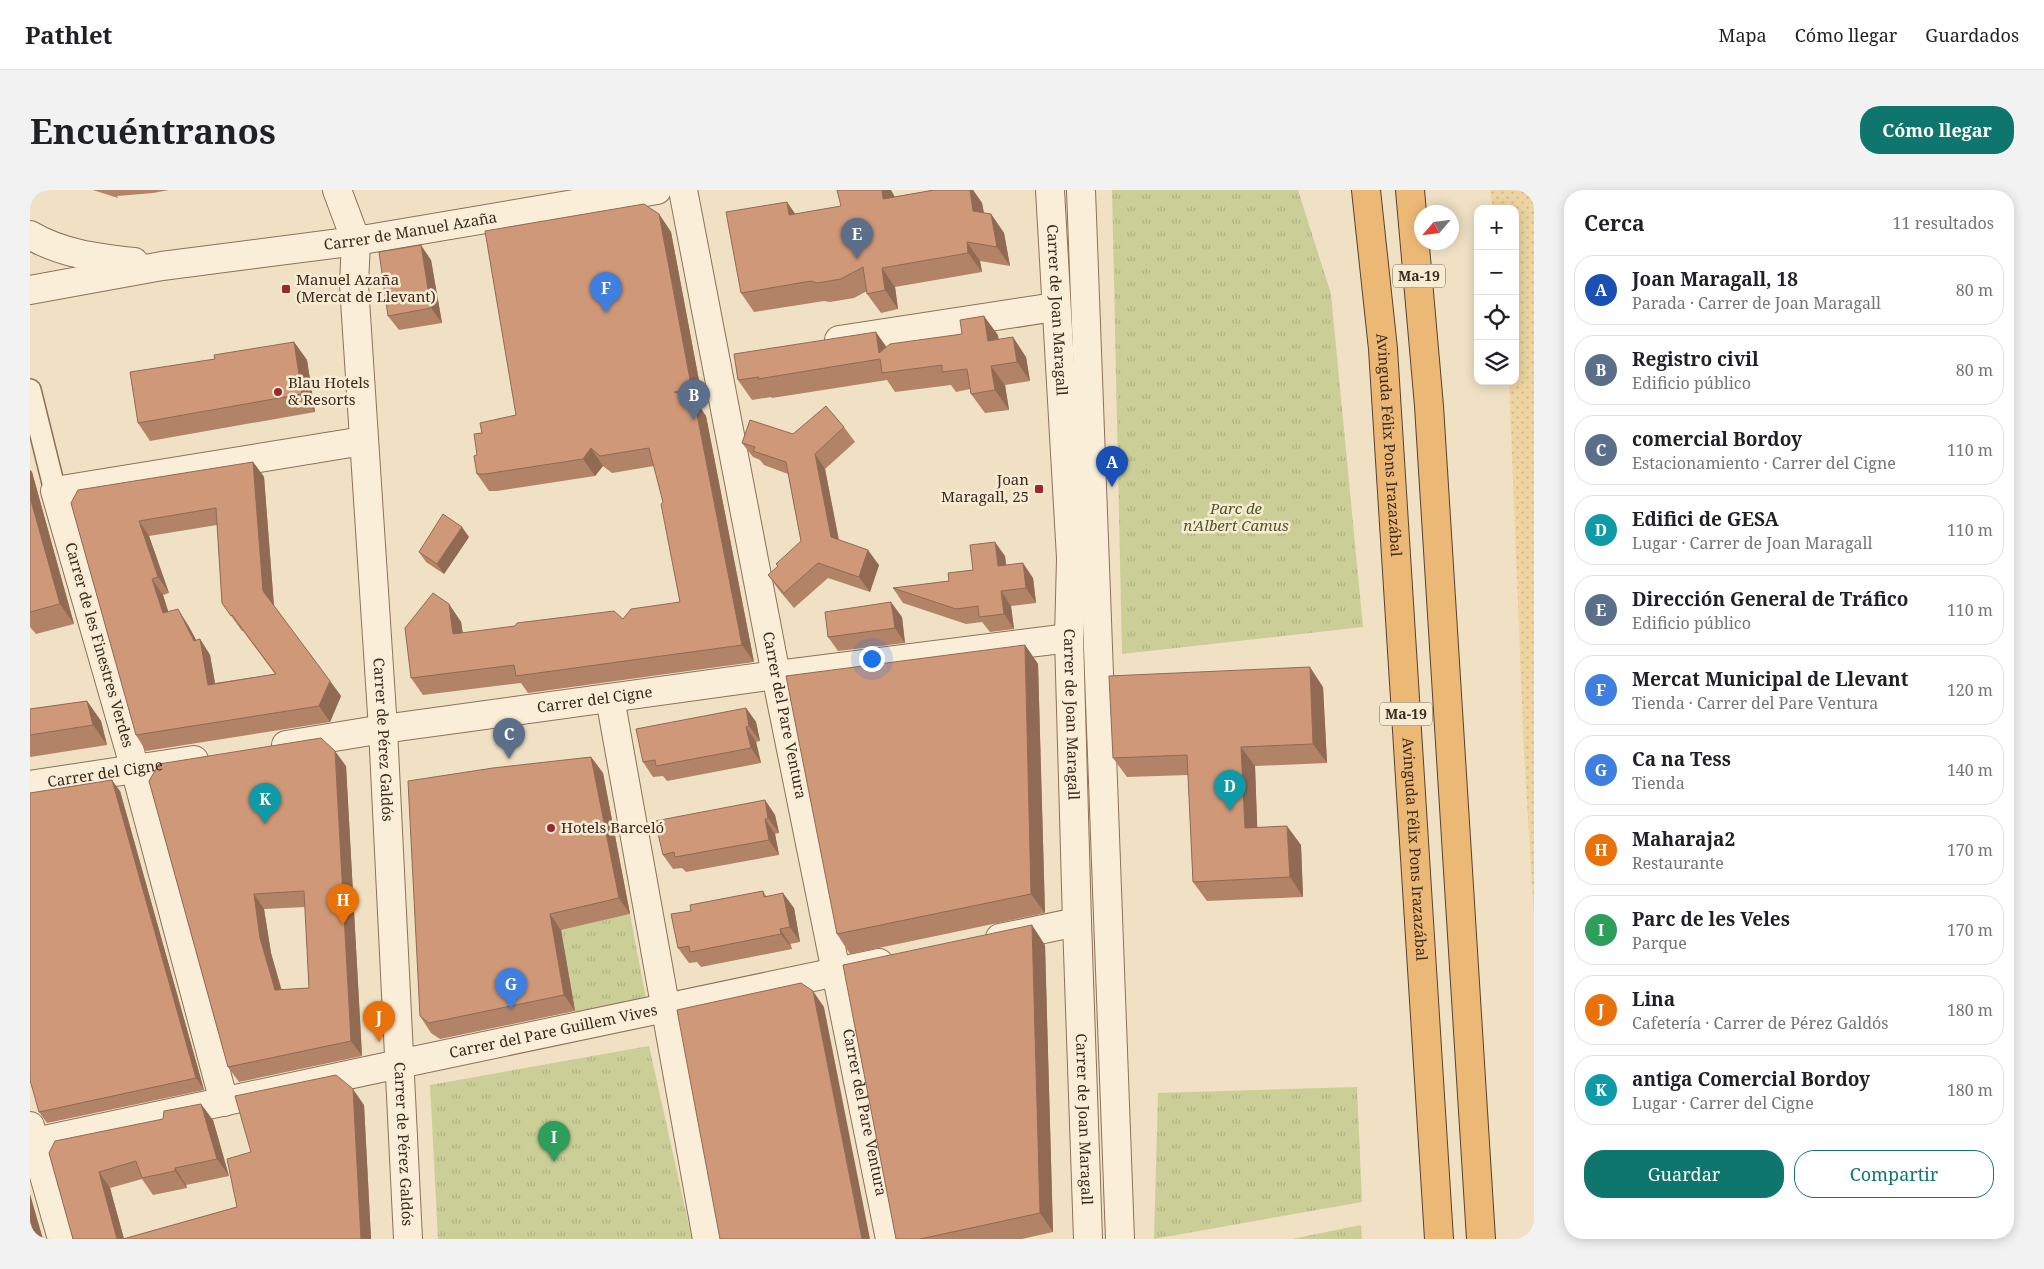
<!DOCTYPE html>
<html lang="es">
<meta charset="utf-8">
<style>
:root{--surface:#fff;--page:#f2f2f2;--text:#202124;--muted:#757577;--line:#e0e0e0;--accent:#0f766e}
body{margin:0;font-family:"Noto Serif",serif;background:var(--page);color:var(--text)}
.controls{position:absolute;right:15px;top:15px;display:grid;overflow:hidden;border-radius:10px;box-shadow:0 2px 12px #0003}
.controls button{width:45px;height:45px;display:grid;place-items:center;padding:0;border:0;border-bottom:1px solid var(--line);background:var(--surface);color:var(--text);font:25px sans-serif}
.compass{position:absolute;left:1384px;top:15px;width:45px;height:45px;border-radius:50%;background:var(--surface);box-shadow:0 2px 12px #0003;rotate:242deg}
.you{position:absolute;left:841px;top:468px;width:18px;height:18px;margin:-12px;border:4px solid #fff;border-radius:50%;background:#1a73e8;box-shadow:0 0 0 8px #1a73e833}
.badge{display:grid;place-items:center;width:32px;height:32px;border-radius:50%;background:var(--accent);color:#fff;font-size:16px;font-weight:700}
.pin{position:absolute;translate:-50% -41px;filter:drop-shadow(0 1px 2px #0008)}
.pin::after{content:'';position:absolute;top:26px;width:18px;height:15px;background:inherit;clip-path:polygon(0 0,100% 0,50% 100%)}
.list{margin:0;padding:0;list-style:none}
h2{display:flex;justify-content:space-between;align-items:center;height:65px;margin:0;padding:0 20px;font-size:21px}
h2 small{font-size:16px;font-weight:400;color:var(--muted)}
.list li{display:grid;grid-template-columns:32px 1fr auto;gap:15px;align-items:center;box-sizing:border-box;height:70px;margin:0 10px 10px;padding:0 10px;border:1px solid var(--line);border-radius:20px}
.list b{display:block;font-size:19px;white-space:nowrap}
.list p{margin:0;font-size:16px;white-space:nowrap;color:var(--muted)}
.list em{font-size:16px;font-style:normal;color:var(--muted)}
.actions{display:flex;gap:10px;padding:15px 20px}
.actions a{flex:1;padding:11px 0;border:1px solid var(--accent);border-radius:20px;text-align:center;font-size:18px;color:var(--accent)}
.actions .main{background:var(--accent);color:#fff}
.icon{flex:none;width:28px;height:28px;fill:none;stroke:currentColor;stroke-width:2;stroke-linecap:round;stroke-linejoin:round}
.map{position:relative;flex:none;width:1504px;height:1049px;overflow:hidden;border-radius:20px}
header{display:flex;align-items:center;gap:30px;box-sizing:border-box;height:70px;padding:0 25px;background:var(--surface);border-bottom:1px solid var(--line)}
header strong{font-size:24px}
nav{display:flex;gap:28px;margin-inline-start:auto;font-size:18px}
.intro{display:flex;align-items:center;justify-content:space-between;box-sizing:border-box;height:120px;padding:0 30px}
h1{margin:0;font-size:35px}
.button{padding:12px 22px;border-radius:20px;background:var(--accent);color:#fff;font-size:18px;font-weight:700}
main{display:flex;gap:30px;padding:0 30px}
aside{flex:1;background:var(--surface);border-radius:20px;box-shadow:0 2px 12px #0003}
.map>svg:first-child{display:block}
</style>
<header>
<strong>Pathlet</strong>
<nav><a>Mapa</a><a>Cómo llegar</a><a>Guardados</a></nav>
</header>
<div class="intro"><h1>Encuéntranos</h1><a class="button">Cómo llegar</a></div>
<main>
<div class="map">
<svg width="1504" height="1049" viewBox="0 0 1504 1049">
<defs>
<pattern id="grass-tufts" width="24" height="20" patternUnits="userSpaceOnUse" patternTransform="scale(1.25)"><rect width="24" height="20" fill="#cbcf97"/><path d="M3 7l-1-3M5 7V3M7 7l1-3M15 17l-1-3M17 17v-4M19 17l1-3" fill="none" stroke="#afb282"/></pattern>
<pattern id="sand-dots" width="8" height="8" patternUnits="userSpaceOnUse" patternTransform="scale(1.25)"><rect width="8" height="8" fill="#edd4a0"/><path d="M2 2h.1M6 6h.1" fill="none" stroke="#ccb689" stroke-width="1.8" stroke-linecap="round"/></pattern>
</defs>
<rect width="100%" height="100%" fill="#f0e1c4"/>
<path fill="url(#grass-tufts)" d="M1082,0H1268L1301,104L1333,437L1092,464Z
M600,724L616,808L545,823L531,740Z
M619,856L662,1049H408L400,895Z
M1327,897L1332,1012L1124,1049L1128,903Z
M1331,1035L1332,1049H1262Z"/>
<path fill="url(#sand-dots)" d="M1460,0H1504V726L1494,563L1479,191H1485V19H1463Z"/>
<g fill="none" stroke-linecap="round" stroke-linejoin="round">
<g stroke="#8b7159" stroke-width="24">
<path id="pedestrian" d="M0,200L25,301"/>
</g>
<g stroke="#8b7159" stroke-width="30">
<g id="minor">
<path id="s1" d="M307,0L326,51L324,95L353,539L378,1049"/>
<path id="s2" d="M653,0L746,485L860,1049"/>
<path d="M809,150L1025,117"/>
<path d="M580,508L677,1049"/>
<path id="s3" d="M256,555L353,539L746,485L1039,448"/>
<path id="s4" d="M0,595L164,570"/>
<path d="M970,748L1047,732"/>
<path d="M194,912L105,579L25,301L333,251"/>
<path d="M0,936L32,1049"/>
<path id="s5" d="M0,953L369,874L849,773"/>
</g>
</g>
<g stroke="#8b7159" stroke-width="30">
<g id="tertiary">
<path id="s6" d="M1020,0L1041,368L1039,448L1047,732L1058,1049"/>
<path d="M1051,0L1090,1049"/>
<path d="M0,45C32,64 68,68 104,72"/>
<path id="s7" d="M0,100L132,76L326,51L627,0"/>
</g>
</g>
<g stroke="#59402e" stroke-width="30">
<g id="trunk">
<path id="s8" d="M1336,0L1353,159L1409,1049"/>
<path d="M1380,0L1399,216L1451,1049"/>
</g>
</g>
<use href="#pedestrian" stroke="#faeed8" stroke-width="21"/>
<use href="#minor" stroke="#faeed8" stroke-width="28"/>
<use href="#tertiary" stroke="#faeed8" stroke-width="28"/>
<use href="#trunk" stroke="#ebb876" stroke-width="28"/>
</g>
<path fill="#b28367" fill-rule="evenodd" d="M63,0H139L123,3L87,6L88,8Z
M904,0H943L952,13L954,23L961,24L974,43L980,76L950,71L952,82L865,97L868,119L851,123L837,104V101L824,108L800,112L794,111L724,122L711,103L757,12L765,24Z
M629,24L641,42L674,217H670L676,226L724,472L498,503L491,493L393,505L381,488L419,414L431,432L433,443L593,429L650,412L633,312L624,276L582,283L573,276L565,286L467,301H459L447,284V265L452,243L486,225Z
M401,70L412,133L369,140L358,126Z
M968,145V149L996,167L1000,191L975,195L979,220L955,223L941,204L940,199L926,202L921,195L865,202L857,190L742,208L741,207L722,210L708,190L856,157Z
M264,152L277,170L285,222L120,251L108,233L185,169Z
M814,237L825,252L795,279L809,350L849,375L840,402L798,388L764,418L749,400L738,385L748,377L771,351L758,284L734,275L730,270L723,267L712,253L763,244Z
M223,272L234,287L244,416L311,506L300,532L116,561L106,545L41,313ZM187,335L192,413L212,441H213L245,484L185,493L180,465L170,449L166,450L158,435L138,422L133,405L139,403L119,346Z
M0,280L2,282L44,434L6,444L0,437Z
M439,347L414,384L396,372L389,362Z
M975,366L976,375L1003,388L1006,413L981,416L984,439L960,442L952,432L936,434L873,413L863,398L919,391L943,380Z
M872,427L875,453L808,461L798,447Z
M995,455L1008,474L1015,723L820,764L807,744Z
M1293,497L1297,573L1225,576L1227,637L1271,655L1273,707L1177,711L1163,692L1158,585L1097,587L1083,568Z
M57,511L71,531L77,555L0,567V519Z
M716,518L726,532L730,551L726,552L731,573L637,591L633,586L623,587L613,572Z
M561,567L573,583L600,724L531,740L545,821L410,849L401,843L390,826Z
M316,576L332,866L209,892L198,877L119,591ZM275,717L279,798L251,800L241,763L234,719Z
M90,601L174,900L17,933L9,922Z
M735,610L745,625L749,643L745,644L749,665L656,682L652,678L643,679L633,665Z
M733,701L736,706L764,718L770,752L760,754L762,759L671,777L667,772L659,773L648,758L661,721Z
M1015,755L1023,1042L992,1049H866Z
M334,915L341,1049H43L19,963L183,930L199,986L156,995L157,998L123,1005L112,989L80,998L94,1049L207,1017L221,962Z"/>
<path fill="#916a54" d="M852,0H861L865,7L853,9Z
M940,0H943L952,13L957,40L943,21Z
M757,12L770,31L759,25Z
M629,24L641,42L674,217L662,200Z
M961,24L974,43L980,76L967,57Z
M937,52L950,71L952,82L938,63Z
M391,55L401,70L412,133L401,118Z
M852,78L865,97L868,119L855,100Z
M954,126L968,145L972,170L958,151Z
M846,142L860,162L863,182L849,163Z
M983,147L996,167L1000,191L987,172Z
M264,152L277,170L285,222L272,204Z
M961,176L975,195L979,220L965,200Z
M664,209L676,226L724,472L712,455Z
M561,258L573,276L565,286L553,269Z
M785,264L795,279L811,362L801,347Z
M223,272L234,287L244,417L233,401Z
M0,280L2,282L44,434L30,414L0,307Z
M109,331L119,346L139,403L128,387Z
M432,337L439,347L414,384L407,374Z
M965,352L975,366L978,391L968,376Z
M838,360L849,375L840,402L829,387Z
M993,373L1003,388L1006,413L996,398Z
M122,389L133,405L144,439L133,423Z
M971,401L981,416L984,439L974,424Z
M861,412L872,427L875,453L865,438Z
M419,414L431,432L435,461L423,444Z
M148,419L158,435L171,459L170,449L180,465L188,510L178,495L164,451Z
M995,455L1008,474L1015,723L1001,704Z
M1280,477L1293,497L1297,573L1283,554Z
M300,491L311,506L300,532L289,516Z
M57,511L71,531L77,555L63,535Z
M716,518L726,532L730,551L719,536Z
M716,537L726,552L731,573L721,558Z
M1211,557L1225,576L1228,657L1215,638Z
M305,561L316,576L332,866L321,851Z
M561,567L573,583L600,724L589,708Z
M82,590L90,601L174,900L166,888Z
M735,610L745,625L749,643L738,628Z
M735,629L745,644L749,665L739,650Z
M1257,636L1271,655L1273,707L1260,687Z
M753,703L764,718L770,752L760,737Z
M224,704L234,719L241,763L256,815L245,800L230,748Z
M520,724L531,740L545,821L534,805Z
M1002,735L1015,755L1023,1042L1010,1023Z
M750,739L760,754L762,759L751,744Z
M783,801L794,817L840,1049H832Z
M323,899L334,915L341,1049H331Z
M171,914L183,930L199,986L187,969Z
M145,978L156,995L157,998L145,981Z
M69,982L80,998L94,1049H87Z
M0,1004L13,1049H6L0,1029Z"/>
<path fill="#cf9878" stroke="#916a54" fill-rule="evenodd" d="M807,0H852L853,9L904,0H940L943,21L961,24L967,57L937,52L938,63L852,78L855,100L837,104L833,77L811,89L787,93L781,91L711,103L696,22L757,12L759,25L811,16Z
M614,14L629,24L662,200L644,202L664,209L712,455L486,486L484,475L381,488L375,438L403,403L419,414L423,444L485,436L487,433L584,421L593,429L601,419L650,412L631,314L633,312L619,258L570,266L561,258L553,269L455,284H447L444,266L447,265L444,244L452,243L450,233L486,225L455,41Z
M391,55L401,118L358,126L349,62Z
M954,126L958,151L983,147L987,172L961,176L965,200L941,204L937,179L912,182V175L852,183L850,169L728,189L729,187L708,190L704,164L846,142L849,163L860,154L932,144L930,130Z
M264,152L272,204L108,233L100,182L185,169L184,165Z
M796,216L814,237L785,264L801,347L838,360L829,387L788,373L754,403L738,385L748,376L746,374L771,351L756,272L723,261L725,257L712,253L720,230L763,244Z
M223,272L233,401L300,491L289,516L106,545L41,313L48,300ZM186,318L192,413L201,426L202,425L246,484L178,495L170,449L164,451L148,419L133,423L122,389L128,387L109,331Z
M0,307L30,414L0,422Z
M413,324L432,337L407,374L389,362Z
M965,352L968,376L993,373L996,398L971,401L974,424L949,427L948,416L926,419L863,398L919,391L918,383L943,380L940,355Z
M861,412L865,438L798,447L795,422Z
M995,455L1001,704L807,744L756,486Z
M1280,477L1283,554L1211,557L1215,638L1257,636L1260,687L1163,692L1157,565L1083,568L1079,486Z
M57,511L63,535L0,545V519Z
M716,518L719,536L716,537L721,558L626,576L625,570L613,572L606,539Z
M291,548L305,561L321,851L198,877L119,591L129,574ZM274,701L279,798L245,800L230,748L224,704Z
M561,567L589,708L520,724L534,805L399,833L390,826L378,591L463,578Z
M82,590L166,888L9,922L0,890V603Z
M735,610L738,628L735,629L739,650L645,667L644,662L633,665L625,631Z
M733,701L734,707L753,703L760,737L750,739L751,744L660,762L659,756L648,758L641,724L661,721L660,715Z
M1002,735L1010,1023L890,1049H866L813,775Z
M771,793L783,801L832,1049H690L647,820Z
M306,885L323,899L331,1049H93L207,1017L197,969L221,962L205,906Z
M171,914L187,969L145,978V981L112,988L106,971L69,982L87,1049H43L19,963L25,951L133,929L134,921Z
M0,1029L6,1049H0Z"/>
<g fill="#9d272e" stroke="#f7ebd4" stroke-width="2">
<rect x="251" y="94" width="10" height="10" rx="2.5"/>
<circle cx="248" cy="202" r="5"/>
<rect x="1004" y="294" width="10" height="10" rx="2.5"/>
<circle cx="521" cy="638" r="5"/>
</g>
<g text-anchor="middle" stroke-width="5" stroke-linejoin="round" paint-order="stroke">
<g fill="#f7ebd4" stroke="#736455" stroke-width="1">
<rect x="1363" y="74.5" width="52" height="23" rx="4"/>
<rect x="1350" y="512.5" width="52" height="23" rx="4"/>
</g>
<g font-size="14" font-weight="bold" fill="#3b2a1e">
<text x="1389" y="91">Ma-19</text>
<text x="1376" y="529">Ma-19</text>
</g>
<g font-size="15" fill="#3b2a1e" stroke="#f7ebd4">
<text dy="5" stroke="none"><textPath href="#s7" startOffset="385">Carrer de Manuel Azaña</textPath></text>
<text dy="5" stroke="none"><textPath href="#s6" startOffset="120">Carrer de Joan Maragall</textPath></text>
<text dy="5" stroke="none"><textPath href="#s8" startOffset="256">Avinguda Félix Pons Irazazábal</textPath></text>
<text transform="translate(69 455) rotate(74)" y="5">Carrer de les Finestres Verdes</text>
<text dy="5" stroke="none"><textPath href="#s3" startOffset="312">Carrer del Cigne</textPath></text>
<text dy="5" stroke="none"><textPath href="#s6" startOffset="525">Carrer de Joan Maragall</textPath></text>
<text dy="5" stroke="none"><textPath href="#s2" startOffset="535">Carrer del Pare Ventura</textPath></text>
<text dy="5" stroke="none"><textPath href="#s1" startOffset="554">Carrer de Pérez Galdós</textPath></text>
<text dy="5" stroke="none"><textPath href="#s4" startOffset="76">Carrer del Cigne</textPath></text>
<text dy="5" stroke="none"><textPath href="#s8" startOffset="661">Avinguda Félix Pons Irazazábal</textPath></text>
<text dy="5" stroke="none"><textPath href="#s5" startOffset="535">Carrer del Pare Guillem Vives</textPath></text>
<text dy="5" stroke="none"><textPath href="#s2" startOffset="940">Carrer del Pare Ventura</textPath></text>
<text dy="5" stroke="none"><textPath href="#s6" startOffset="930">Carrer de Joan Maragall</textPath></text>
<text dy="5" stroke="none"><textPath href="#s1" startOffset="959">Carrer de Pérez Galdós</textPath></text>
</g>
<g font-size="15" fill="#3b2a1e" stroke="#f7ebd4" text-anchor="start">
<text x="266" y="95">Manuel Azaña<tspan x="266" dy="17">(Mercat de Llevant)</tspan></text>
<text x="258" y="198">Blau Hotels<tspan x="258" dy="17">&amp; Resorts</tspan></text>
<text x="999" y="295" text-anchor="end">Joan<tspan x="999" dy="17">Maragall, 25</tspan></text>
<text x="531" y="643">Hotels Barceló</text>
</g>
<g font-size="15" font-style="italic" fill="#4d5824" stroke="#f7ebd4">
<text x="1206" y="324">Parc de<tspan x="1206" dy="17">n'Albert Camus</tspan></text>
</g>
</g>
</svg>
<div class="controls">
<button>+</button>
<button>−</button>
<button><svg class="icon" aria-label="locate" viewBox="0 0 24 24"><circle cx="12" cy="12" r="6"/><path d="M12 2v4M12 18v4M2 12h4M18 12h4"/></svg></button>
<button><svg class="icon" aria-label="layers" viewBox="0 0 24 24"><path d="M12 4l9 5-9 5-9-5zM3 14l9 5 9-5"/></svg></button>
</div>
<svg class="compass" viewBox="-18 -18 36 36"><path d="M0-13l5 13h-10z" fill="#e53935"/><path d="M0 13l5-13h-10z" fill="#757577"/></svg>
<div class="you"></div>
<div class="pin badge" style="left:1082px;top:297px;background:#1a4fb4">A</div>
<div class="pin badge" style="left:664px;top:230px;background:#5c6f8a">B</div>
<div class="pin badge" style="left:479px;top:569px;background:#5c6f8a">C</div>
<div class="pin badge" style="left:1200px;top:621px;background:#0f9aa8">D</div>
<div class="pin badge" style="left:827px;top:69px;background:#5c6f8a">E</div>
<div class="pin badge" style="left:576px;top:123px;background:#3f7fe0">F</div>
<div class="pin badge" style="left:481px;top:819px;background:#3f7fe0">G</div>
<div class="pin badge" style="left:313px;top:735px;background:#e8710a">H</div>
<div class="pin badge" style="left:524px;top:972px;background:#2e9e5b">I</div>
<div class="pin badge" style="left:349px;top:852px;background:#e8710a">J</div>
<div class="pin badge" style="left:235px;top:634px;background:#0f9aa8">K</div>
</div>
<aside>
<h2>Cerca<small>11 resultados</small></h2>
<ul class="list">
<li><span class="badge" style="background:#1a4fb4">A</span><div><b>Joan Maragall, 18</b><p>Parada · Carrer de Joan Maragall</p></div><em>80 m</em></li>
<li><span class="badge" style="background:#5c6f8a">B</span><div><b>Registro civil</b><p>Edificio público</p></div><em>80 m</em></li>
<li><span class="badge" style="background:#5c6f8a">C</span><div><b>comercial Bordoy</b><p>Estacionamiento · Carrer del Cigne</p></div><em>110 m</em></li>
<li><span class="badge" style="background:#0f9aa8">D</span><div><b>Edifici de GESA</b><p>Lugar · Carrer de Joan Maragall</p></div><em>110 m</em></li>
<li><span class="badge" style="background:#5c6f8a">E</span><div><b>Dirección General de Tráfico</b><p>Edificio público</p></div><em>110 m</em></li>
<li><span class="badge" style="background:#3f7fe0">F</span><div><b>Mercat Municipal de Llevant</b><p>Tienda · Carrer del Pare Ventura</p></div><em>120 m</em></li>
<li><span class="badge" style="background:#3f7fe0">G</span><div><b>Ca na Tess</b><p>Tienda</p></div><em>140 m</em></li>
<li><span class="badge" style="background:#e8710a">H</span><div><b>Maharaja2</b><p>Restaurante</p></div><em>170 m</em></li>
<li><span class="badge" style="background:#2e9e5b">I</span><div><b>Parc de les Veles</b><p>Parque</p></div><em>170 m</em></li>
<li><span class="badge" style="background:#e8710a">J</span><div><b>Lina</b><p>Cafetería · Carrer de Pérez Galdós</p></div><em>180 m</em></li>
<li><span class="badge" style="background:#0f9aa8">K</span><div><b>antiga Comercial Bordoy</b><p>Lugar · Carrer del Cigne</p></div><em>180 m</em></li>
</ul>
<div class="actions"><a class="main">Guardar</a><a>Compartir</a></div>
</aside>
</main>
